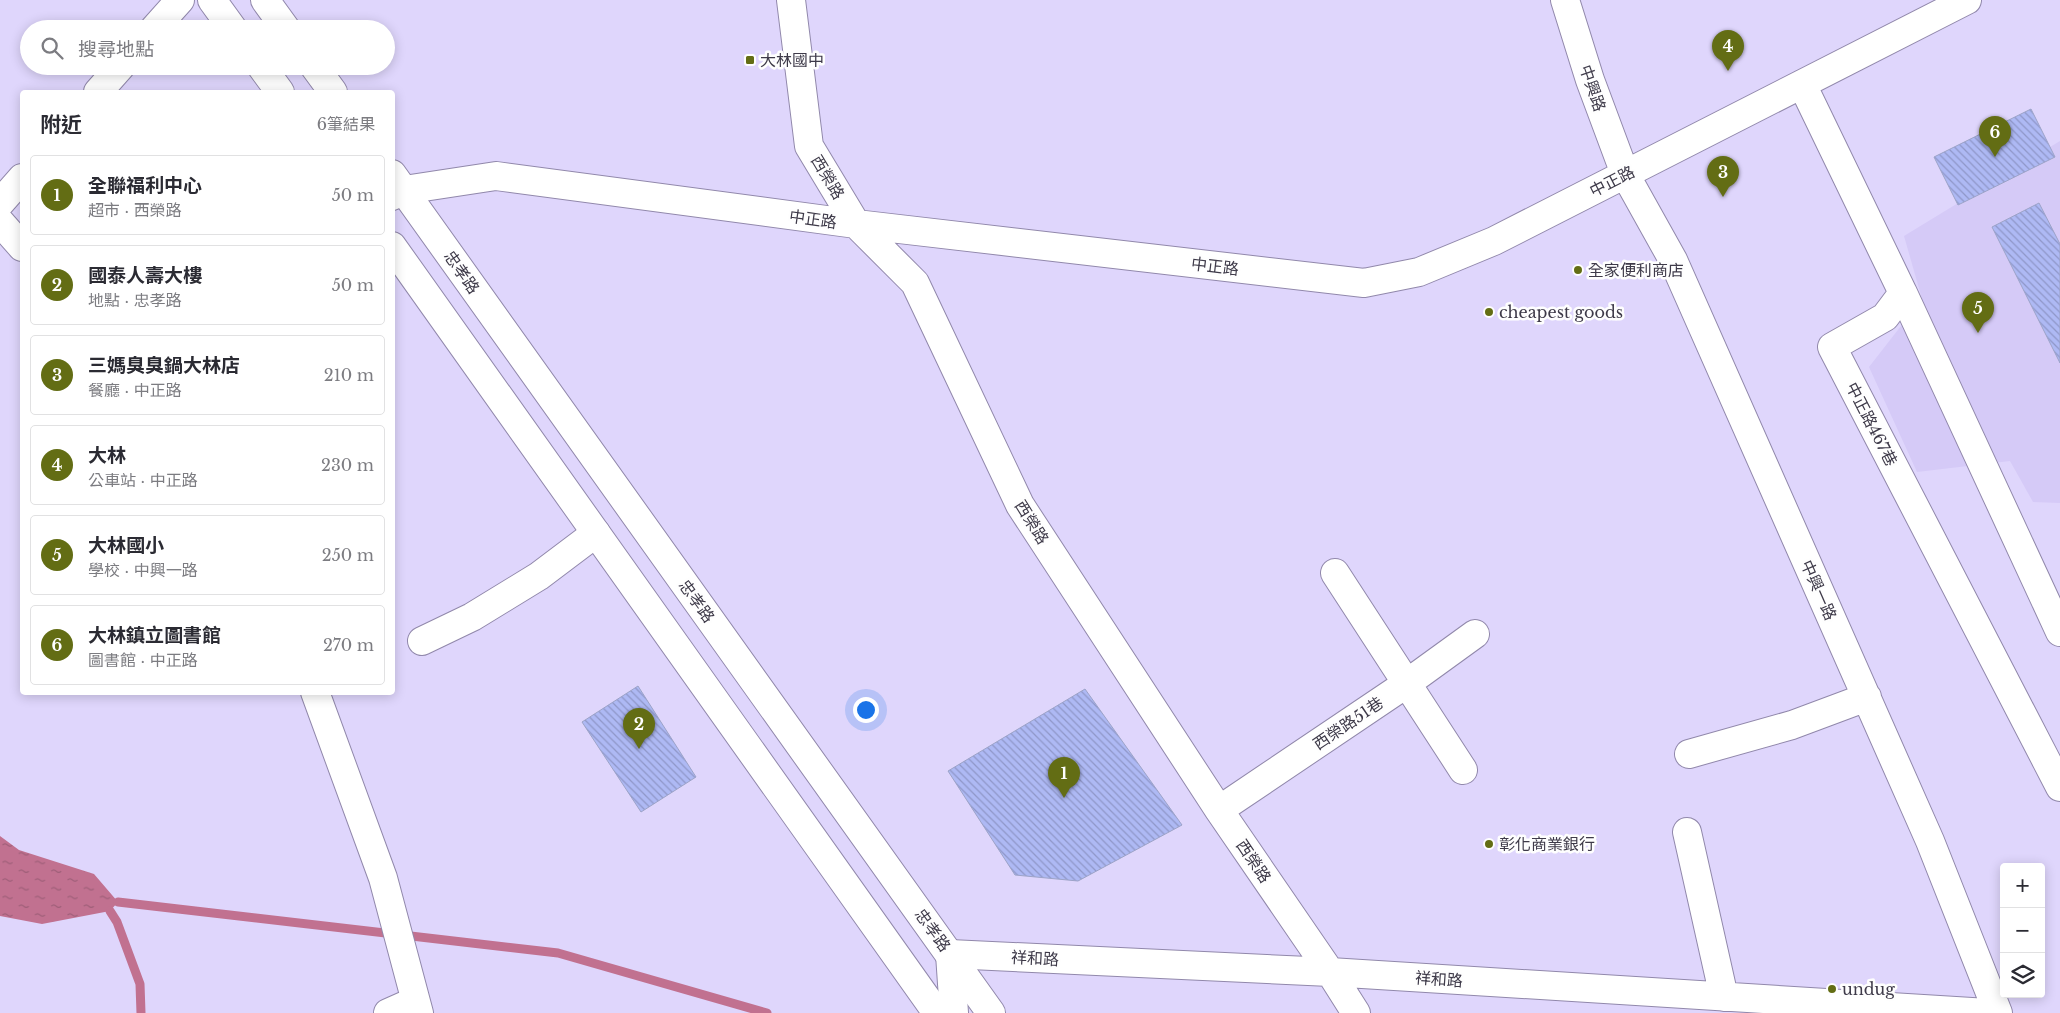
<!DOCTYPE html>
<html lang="zh-TW">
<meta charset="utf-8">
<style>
:root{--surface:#fff;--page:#f2f2f3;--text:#2b2b33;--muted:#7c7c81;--line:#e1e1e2;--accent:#636d14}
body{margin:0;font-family:"Libre Baskerville","Noto Sans TC",serif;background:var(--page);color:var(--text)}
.controls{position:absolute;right:15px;bottom:15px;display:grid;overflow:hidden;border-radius:5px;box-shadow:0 2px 12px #0003}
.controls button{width:45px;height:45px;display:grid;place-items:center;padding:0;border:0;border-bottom:1px solid var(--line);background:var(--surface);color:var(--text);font:25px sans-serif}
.you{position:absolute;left:865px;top:709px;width:18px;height:18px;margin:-12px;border:4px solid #fff;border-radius:50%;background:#1a73e8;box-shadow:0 0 0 8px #1a73e833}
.badge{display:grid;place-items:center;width:32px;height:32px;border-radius:50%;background:var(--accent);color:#fff;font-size:16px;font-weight:700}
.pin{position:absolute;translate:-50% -41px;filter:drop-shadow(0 1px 2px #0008)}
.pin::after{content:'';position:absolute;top:26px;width:18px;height:15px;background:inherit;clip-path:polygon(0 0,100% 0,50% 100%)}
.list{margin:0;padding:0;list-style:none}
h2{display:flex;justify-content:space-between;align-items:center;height:65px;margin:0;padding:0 20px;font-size:21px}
h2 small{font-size:16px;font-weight:400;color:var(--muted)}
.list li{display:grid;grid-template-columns:32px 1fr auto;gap:15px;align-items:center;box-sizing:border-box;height:80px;margin:0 10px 10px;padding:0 10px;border:1px solid var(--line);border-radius:5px}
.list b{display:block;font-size:19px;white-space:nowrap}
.list p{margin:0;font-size:16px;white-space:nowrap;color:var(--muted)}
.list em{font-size:16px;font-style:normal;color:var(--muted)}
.icon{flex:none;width:28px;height:28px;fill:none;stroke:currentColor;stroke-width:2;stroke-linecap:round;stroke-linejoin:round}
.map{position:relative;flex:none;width:2060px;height:1013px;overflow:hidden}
.search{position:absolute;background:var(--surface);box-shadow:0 2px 12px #0003;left:20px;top:20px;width:375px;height:55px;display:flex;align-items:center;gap:12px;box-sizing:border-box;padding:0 18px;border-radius:28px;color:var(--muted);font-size:19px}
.panel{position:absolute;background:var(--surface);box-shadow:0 2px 12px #0003;left:20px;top:90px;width:375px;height:605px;border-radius:5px}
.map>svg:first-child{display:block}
</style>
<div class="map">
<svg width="2060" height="1013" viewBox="0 0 2060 1013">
<defs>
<pattern id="water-ripples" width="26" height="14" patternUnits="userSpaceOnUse" patternTransform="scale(1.25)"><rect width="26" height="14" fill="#c17190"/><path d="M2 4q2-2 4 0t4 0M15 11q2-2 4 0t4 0" fill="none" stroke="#9e5e78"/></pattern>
<pattern id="building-back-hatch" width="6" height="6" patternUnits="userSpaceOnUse" patternTransform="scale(1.25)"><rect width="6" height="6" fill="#aeb9f4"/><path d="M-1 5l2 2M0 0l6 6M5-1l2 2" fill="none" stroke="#8f97c8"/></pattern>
</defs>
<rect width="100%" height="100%" fill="#dfd6fc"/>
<path fill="#d5caf7" d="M2060,141V503L2033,502L2010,461L1917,472L1869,367L1922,299L1904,236Z"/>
<path fill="url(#water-ripples)" d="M0,836L19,850L94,874L118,902L110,911L42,924L0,916Z"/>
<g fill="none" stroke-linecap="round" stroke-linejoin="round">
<path stroke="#c17190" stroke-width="9" d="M118,902L558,953L767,1013
M110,911L117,922L140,984L141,1013"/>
</g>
<path fill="url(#building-back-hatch)" stroke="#9ca3c7" d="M2031,109L2055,157L1958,205L1934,157Z
M2039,203L2060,244V363L1992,227Z
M638,686L696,777L641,812L582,722Z
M1085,689L1182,825L1078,881L1015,875L948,771Z"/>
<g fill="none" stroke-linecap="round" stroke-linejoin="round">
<g stroke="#9188ab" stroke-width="30">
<path id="minor" d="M791,0L809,146L856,224L915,283L1020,505L1219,810L1330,972L1356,1013
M1565,0L1590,80L1625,174L1673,260L1930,841L1998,1013
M154,29L180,0
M1802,84L1903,293L1885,317L1832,347L2060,787
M98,92L121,66
M392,196L404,190L496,176L856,224L1364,283L1419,272L1494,241L1967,0
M0,203L22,178
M0,222L22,247
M1903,293L2060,632
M1335,573L1463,770
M422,641L472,617L539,576L596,533
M315,692L383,878L419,1013
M1689,754L1792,725L1867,697
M1219,810L1406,684L1475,634
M1687,832L1724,997
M388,1013L415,1001
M954,1013L950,954L1330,972L1988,1013"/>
</g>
<g stroke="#9188ab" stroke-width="30">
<path id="major" d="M212,0L233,29
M265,0L286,29
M261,66L280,92
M314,66L333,92
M392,174L991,1013
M392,246L937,1013"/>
</g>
<use href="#minor" stroke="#fff" stroke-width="28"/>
<use href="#major" stroke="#fff" stroke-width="28"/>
</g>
<g fill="#636d14" stroke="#fefefe" stroke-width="2">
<rect x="745" y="55" width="10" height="10" rx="2.5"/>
<circle cx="1578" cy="270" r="5"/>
<circle cx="1489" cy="312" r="5"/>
<circle cx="1489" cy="844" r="5"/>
<circle cx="1832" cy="989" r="5"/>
</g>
<g text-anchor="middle" stroke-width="5" stroke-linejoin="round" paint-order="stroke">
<g font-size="16" fill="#3e3a49" stroke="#fefefe" text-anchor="start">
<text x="760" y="66">大林國中</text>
<text x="1588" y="276">全家便利商店</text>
<text x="1499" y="318">cheapest goods</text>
<text x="1499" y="850">彰化商業銀行</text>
<text x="1842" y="995">undug</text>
</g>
<g font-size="16" fill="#3e3a49" stroke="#fefefe">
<text transform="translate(1593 88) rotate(71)" y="6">中興路</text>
<text transform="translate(828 177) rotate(59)" y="6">西榮路</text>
<text transform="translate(1612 181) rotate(-27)" y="6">中正路</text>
<text transform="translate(813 219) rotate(8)" y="6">中正路</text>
<text transform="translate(1215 266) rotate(7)" y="6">中正路</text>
<text transform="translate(462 272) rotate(55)" y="6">忠孝路</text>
<text transform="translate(1872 424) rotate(63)" y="6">中正路467巷</text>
<text transform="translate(1032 522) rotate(58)" y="6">西榮路</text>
<text transform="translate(1819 590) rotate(66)" y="6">中興一路</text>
<text transform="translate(697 601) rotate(54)" y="6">忠孝路</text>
<text transform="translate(1348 723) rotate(-34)" y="6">西榮路51巷</text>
<text transform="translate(1254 861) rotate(56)" y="6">西榮路</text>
<text transform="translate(933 930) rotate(54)" y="6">忠孝路</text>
<text transform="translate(1035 958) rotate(3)" y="6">祥和路</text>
<text transform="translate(1439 979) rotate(4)" y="6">祥和路</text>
</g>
</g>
</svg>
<div class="controls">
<button>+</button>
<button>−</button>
<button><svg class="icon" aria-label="layers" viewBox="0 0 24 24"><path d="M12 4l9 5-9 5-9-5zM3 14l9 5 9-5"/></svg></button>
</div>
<div class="you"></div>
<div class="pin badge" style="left:1064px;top:798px">1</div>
<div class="pin badge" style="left:639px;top:749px">2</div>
<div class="pin badge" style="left:1723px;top:197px">3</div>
<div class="pin badge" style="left:1728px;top:71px">4</div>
<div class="pin badge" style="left:1978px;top:333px">5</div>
<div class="pin badge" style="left:1995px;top:157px">6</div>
<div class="search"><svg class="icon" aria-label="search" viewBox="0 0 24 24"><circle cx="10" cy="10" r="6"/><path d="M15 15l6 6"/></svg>搜尋地點</div>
<section class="panel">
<h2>附近<small>6筆結果</small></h2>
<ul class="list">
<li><span class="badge">1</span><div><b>全聯福利中心</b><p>超市 · 西榮路</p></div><em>50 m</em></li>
<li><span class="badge">2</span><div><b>國泰人壽大樓</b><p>地點 · 忠孝路</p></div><em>50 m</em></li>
<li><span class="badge">3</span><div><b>三媽臭臭鍋大林店</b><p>餐廳 · 中正路</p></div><em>210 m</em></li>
<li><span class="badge">4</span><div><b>大林</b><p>公車站 · 中正路</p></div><em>230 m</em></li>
<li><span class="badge">5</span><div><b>大林國小</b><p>學校 · 中興一路</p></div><em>250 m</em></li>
<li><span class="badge">6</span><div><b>大林鎮立圖書館</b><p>圖書館 · 中正路</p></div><em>270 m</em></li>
</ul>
</section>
</div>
